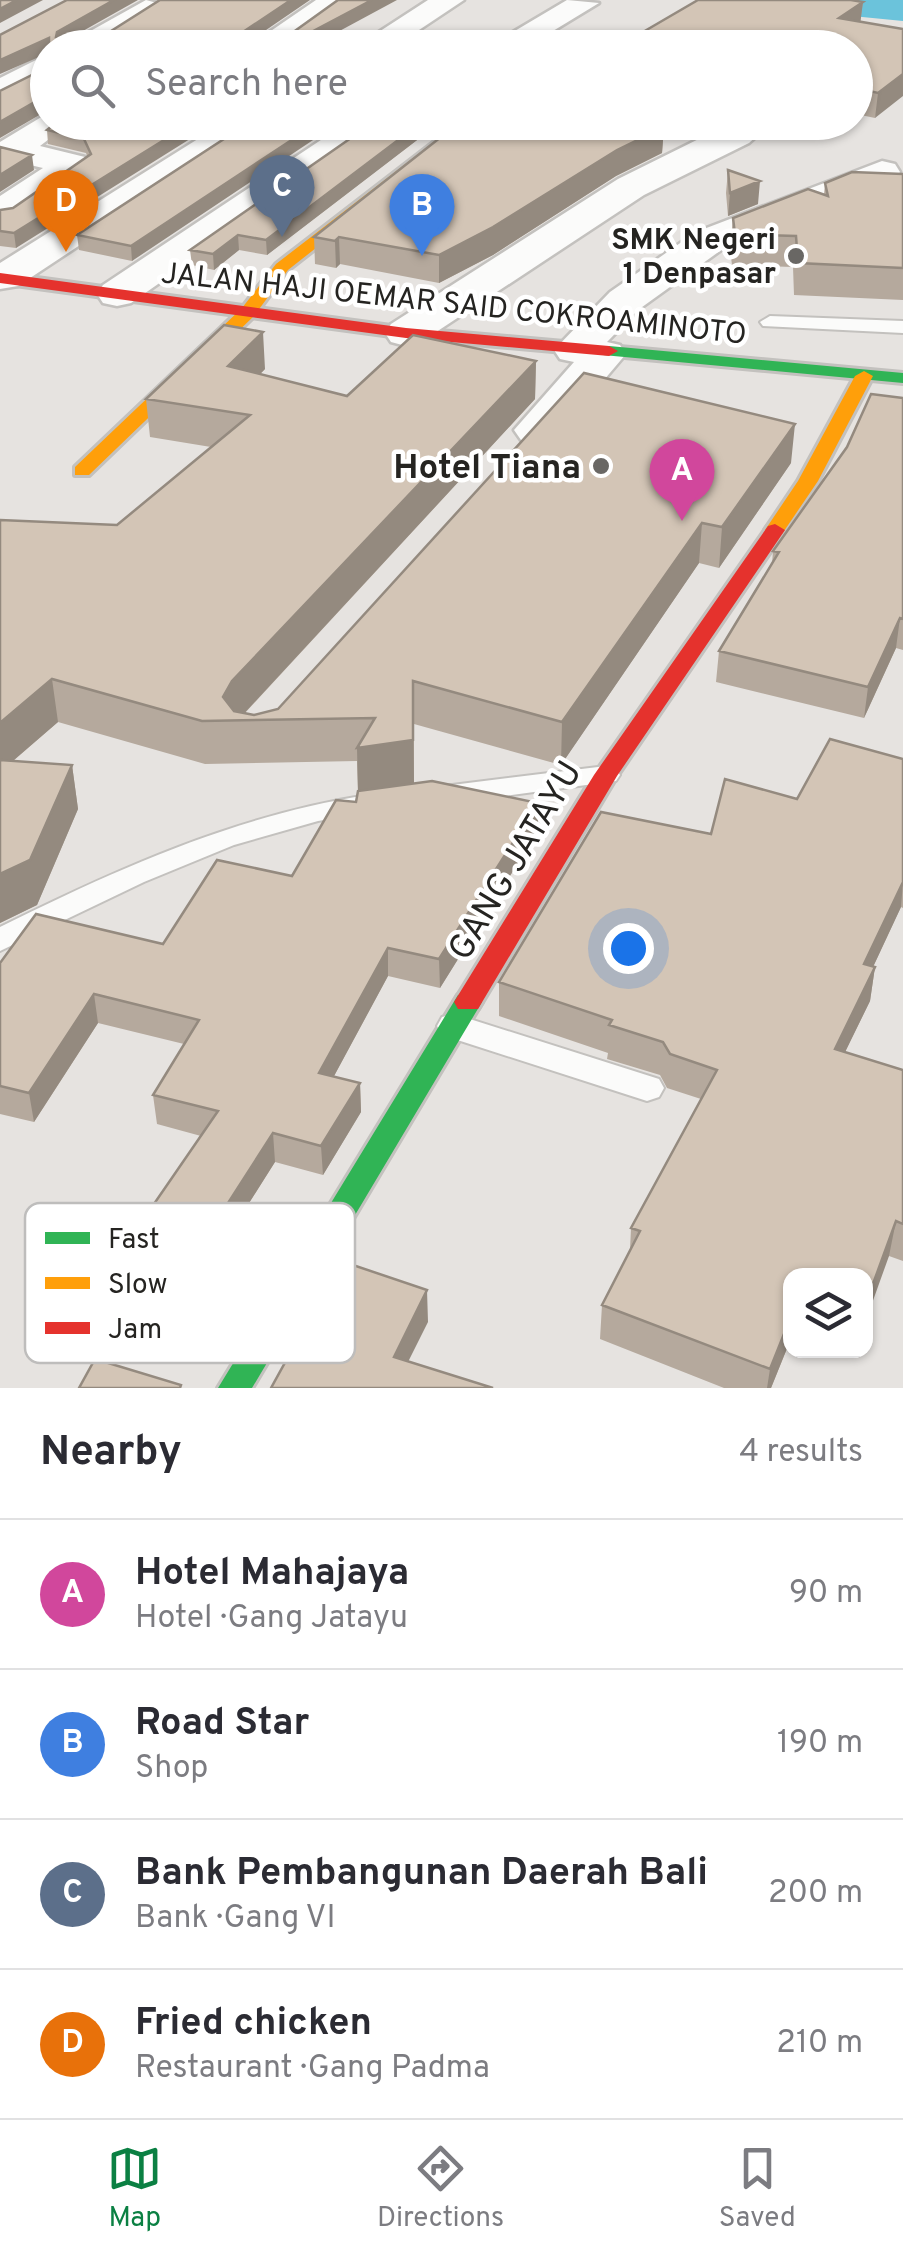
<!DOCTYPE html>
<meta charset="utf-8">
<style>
:root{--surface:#fff;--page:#f2f2f3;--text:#2b2b33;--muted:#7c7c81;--line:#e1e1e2;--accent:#0b8043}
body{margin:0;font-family:Overpass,sans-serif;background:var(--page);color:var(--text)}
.controls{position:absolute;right:30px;bottom:30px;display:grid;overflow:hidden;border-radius:20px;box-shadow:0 2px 8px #0004}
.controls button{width:90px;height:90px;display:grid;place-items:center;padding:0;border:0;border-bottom:2px solid var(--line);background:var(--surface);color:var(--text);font:50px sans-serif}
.you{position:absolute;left:628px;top:948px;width:35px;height:35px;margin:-25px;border:8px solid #fff;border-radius:50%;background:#1a73e8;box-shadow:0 0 0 15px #1a73e833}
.badge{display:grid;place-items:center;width:65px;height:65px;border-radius:50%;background:var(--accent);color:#fff;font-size:32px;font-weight:700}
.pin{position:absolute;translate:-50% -82px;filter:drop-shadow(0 2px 5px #0008)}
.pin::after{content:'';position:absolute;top:52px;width:35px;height:30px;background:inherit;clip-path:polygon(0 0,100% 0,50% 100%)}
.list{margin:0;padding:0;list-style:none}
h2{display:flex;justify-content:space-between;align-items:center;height:130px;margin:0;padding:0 40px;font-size:42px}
h2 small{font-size:32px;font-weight:400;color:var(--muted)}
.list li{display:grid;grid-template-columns:65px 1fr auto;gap:30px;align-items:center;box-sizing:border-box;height:150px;padding:0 40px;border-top:2px solid var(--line)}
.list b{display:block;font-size:38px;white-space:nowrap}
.list p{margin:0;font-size:32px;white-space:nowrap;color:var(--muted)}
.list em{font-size:32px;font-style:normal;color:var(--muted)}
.icon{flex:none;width:55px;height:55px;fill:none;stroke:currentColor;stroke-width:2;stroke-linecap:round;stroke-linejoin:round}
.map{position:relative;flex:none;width:903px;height:1388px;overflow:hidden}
.search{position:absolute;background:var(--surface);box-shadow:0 2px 8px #0004;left:30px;right:30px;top:30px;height:110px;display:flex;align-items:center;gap:25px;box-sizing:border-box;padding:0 35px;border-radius:55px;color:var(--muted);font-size:38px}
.sheet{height:730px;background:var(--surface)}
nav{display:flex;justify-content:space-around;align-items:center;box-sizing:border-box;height:140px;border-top:2px solid var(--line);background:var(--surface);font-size:28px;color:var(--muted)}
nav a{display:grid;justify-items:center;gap:5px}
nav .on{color:var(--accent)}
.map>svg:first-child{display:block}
</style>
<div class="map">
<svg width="903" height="1388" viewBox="0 0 903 1388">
<rect width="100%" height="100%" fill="#e6e3e0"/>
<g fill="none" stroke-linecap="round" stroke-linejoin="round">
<path fill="#6bc3db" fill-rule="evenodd" d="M784,0H903V21L791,10Z"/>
<g stroke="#c3c1be" stroke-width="4">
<path id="lane" d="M770,316L903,321V333L763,326L760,322Z
M606,766L616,769L620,775L616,781L444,804L429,795L444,786Z
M367,795L377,797L382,804L377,811L318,821L234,845L144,882L0,951V927C119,868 235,816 367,795Z
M454,1014L659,1079L664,1088L659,1097L647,1101L442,1035L437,1026L442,1017Z"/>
</g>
<g stroke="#c3c1be" stroke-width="5">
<path id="street" d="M146,0L157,3L161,9L157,15L99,48H60Z
M316,0H352L283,48H246Z
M428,0H464L392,48H354Z
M567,0L599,3L525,48H486Z
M48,54V77L0,102V78Z
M48,113V122H159C141,148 89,142 66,126L40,146L85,157L90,165L13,220L0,223V196L43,168L0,158V142Z
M225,122H266L18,286L0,289V263Z
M348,122H389L131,303L117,306L103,303L97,294L103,285Z
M733,122H772L749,143L644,195L421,342L406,346L391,342L385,333L391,324L618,179Z
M882,161L895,164L900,172L895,180L724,248L638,310L607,342L620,345L626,354L553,440L537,444L521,440L514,430L574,362L560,359L554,350L610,292L696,232Z"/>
</g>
<g stroke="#c3c1be" stroke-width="6">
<path id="fast" d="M609,346L903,373V383L603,355V347Z
M468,992L478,995L482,1002L252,1388H218L458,995Z"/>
</g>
<g stroke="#c3c1be" stroke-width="6">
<path id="slow" d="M460,122H476L288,270L254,316L89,475H75V467L242,308L276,264Z
M864,371L873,376L818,481L782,534H768L765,530L798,481L855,376Z"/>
</g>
<g stroke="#c3c1be" stroke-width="6">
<path id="jam" d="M0,273L406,328L609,346L618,351L609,356L406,338L0,283Z
M775,524L785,530L617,776L478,1009H458L454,1002L594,775L768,526Z"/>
</g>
<use href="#lane" fill="#fbfbfa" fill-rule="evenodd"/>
<use href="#street" fill="#fbfbfa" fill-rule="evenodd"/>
<use href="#fast" fill="#30b455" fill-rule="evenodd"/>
<use href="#slow" fill="#ff9f0a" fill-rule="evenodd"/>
<use href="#jam" fill="#e5322d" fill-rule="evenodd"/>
</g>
<path fill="#b5a99d" d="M863,2L860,22L903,29L875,118L856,114V48L631,39Z
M250,122L132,261L79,250L77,235Z
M374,122H438V124L267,255L239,250L214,270L192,265L190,250Z
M664,127L662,153L616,176L493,255L439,283L340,264L336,268L315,264L314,237Z
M99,128H127L16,248L0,246V210L13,208L87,156L86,153L48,144L47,130Z
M728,170L758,204L728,216L726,193Z
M903,174V300L794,295L793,267L732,265L730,249L733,218L824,195L825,183Z
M536,361L535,399L245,713L254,715L278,709L791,463L719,568L699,563L561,765L414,724V783L538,803V831L440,988L388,976L334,1076L360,1083L361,1112L323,1175L275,1162L169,1330L108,1307L103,1278L201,1136L157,1124L153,1095L184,1044L98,1023L34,1122L0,1114V963L163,944L292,876L356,802L358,791L357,761L205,764L58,722L13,761L72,765L78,809L37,905L0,923V520L117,525L211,447L150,437L146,399L265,369L260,374L347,396Z
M903,398V650L896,648L864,718L716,682L719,651L772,564L773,551Z
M903,759V908L901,907L873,967H875L870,1001L845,1052L903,1070V1261L889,1256L866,1276H790V1341L771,1388H724L600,1339L602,1305L630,1250L631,1228L701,1099L667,1088L660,1075L607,1059L608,1053L499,1016V982L711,834Z"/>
<path fill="#948a7f" d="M17,0H43L0,23V9Z
M114,0H138L58,45L56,37L57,32Z
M291,0H310L244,45L243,32Z
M372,0H397L308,48L300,38Z
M863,2L860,25L839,18Z
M49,38L50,48H48V53L0,74V60Z
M903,74V96L875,118L878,93Z
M47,95L48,110L0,138V122Z
M193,122H217L16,248L14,233Z
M319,122H340L132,261L131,246Z
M422,122H438V124L267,255L266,240Z
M664,127L662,153L616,176L493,255L439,283V255L617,150Z
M32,155L34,170L0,192V175Z
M760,181L758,204L728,216L730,193Z
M238,235L239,250L214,270L213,254Z
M339,237L340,264L336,268L335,241Z
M263,332L265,369L231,404L228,366Z
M536,361L535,399L238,720L223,697L232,681Z
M795,424L791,463L719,568L722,527Z
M702,523L699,563L561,765L562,722Z
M900,618L896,648L864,718L868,687Z
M52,679L58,722L0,772V723Z
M413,681L414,784L358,792L357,748Z
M72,765L78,809L37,905L0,923V874Z
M538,803V831L440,988L439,959Z
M903,882L901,907L859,997L864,964Z
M388,948V976L320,1102L319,1073Z
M875,967L870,1001L830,1083L835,1049Z
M94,994L98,1023L34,1122L29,1093Z
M360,1083L361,1112L323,1175L321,1146Z
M273,1133L275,1162L169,1330L165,1301Z
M896,1221L889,1256L866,1320V1303Z
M427,1290L428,1322L395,1388L394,1357Z
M790,1319V1341L771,1388H767L770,1369Z"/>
<path fill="#d3c5b6" stroke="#948a7f" stroke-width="2.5" d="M0,0H17L0,9Z
M67,0H114L57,32L56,37L100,38L160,0H291L243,32L242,37L285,38L338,0H372L300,38L366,48H49V38L0,60V35Z
M698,0H851L863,2L839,18L903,29V74L878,93L856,88V48H597L615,36L631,39Z
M48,67V97L47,95L0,122V91Z
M57,122H82L99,128H127L143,122H193L14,233L0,231V210L13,208L91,154L84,139L47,130Z
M250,122H319L131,246L77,235Z
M374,122H422L266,240L238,235L213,254L190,250Z
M460,122H643L664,127L617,150L493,227L439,255L339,237L335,241L314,237Z
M0,147L32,155L0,175Z
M728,170L760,181L730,193Z
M852,172L903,174V268L798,263L796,236L735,234L733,218L808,189L828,196L825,183Z
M224,325L263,332L228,366L347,396L413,335L536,361L232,681L223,697L234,711L254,715L278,709L584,373L795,424L722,527L702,523L562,722L413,681V740L357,748L375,718L202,721L52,679L0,723V520L117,525L250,415L146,399Z
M871,394L903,398V619L900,618L868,687L719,651L779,552L773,551L847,447Z
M830,739L903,759V882L864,964L875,967L835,1049L903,1070V1224L896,1221L866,1303V1276H790V1319L770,1369L602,1305L640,1231L631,1228L717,1070L670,1054L663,1042L609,1025L612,1020L499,982L601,812L711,834L725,779L797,799Z
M0,760L72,765L30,860L0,874Z
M432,781L538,803L439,959L388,948L319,1073L360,1083L321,1146L273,1133L165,1301L103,1278L218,1111L153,1095L199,1020L94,994L29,1093L0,1086V963L36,914L163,944L217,860L292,876L336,800L356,802L358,791Z
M341,1261L427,1290L394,1357L493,1388H271Z
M95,1359L181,1385L180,1388H79Z"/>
<g fill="#696764" stroke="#fff" stroke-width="4">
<circle cx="796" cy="256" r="10"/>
<circle cx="601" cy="466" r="10"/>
</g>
<g text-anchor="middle" stroke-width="9" stroke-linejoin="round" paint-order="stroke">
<g font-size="30" font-weight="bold" fill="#252421" stroke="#fff" text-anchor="end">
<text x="776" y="249">SMK Negeri<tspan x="776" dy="34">1 Denpasar</tspan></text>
</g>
<g font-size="30" fill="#252421" stroke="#fff">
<text transform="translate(454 303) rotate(6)" y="10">JALAN HAJI OEMAR SAID COKROAMINOTO</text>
</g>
<g font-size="35" font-weight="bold" fill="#252421" stroke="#fff" text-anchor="end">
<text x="581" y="478">Hotel Tiana</text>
</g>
<g font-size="35" fill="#252421" stroke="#fff">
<text transform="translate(514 860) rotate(-59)" y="12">GANG JATAYU</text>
</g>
</g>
<rect x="25" y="1203" width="330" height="160" rx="15" fill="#fff" stroke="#bebdbc" stroke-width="2.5"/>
<rect x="45" y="1232" width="45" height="12" fill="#30b455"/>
<rect x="45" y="1277" width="45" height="12" fill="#ff9f0a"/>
<rect x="45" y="1322" width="45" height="12" fill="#e5322d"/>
<g font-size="28" fill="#252421">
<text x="108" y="1248">Fast</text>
<text x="108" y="1293">Slow</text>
<text x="108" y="1338">Jam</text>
</g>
</svg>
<div class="controls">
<button><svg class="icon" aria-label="layers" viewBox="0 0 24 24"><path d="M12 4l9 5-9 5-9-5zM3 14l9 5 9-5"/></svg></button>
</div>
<div class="you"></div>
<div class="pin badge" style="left:682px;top:521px;background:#d1479c">A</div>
<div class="pin badge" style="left:422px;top:256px;background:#3f7fe0">B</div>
<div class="pin badge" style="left:282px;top:237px;background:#5c6f8a">C</div>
<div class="pin badge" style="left:66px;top:252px;background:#e8710a">D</div>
<div class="search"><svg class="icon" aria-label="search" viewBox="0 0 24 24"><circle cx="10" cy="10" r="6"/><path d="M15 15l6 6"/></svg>Search here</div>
</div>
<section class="sheet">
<h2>Nearby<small>4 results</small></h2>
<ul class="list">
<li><span class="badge" style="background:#d1479c">A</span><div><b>Hotel Mahajaya</b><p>Hotel · Gang Jatayu</p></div><em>90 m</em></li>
<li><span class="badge" style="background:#3f7fe0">B</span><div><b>Road Star</b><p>Shop</p></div><em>190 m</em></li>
<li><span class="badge" style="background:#5c6f8a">C</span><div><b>Bank Pembangunan Daerah Bali</b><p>Bank · Gang VI</p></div><em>200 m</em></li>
<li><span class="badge" style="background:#e8710a">D</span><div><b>Fried chicken</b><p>Restaurant · Gang Padma</p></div><em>210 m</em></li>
</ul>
</section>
<nav>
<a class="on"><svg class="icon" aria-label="map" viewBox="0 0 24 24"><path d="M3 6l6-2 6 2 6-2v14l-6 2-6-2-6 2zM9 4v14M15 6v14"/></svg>Map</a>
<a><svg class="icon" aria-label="directions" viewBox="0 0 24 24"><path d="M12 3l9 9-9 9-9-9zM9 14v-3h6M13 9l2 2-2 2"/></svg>Directions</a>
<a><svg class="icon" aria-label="saved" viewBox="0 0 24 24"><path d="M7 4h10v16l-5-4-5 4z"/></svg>Saved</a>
</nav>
